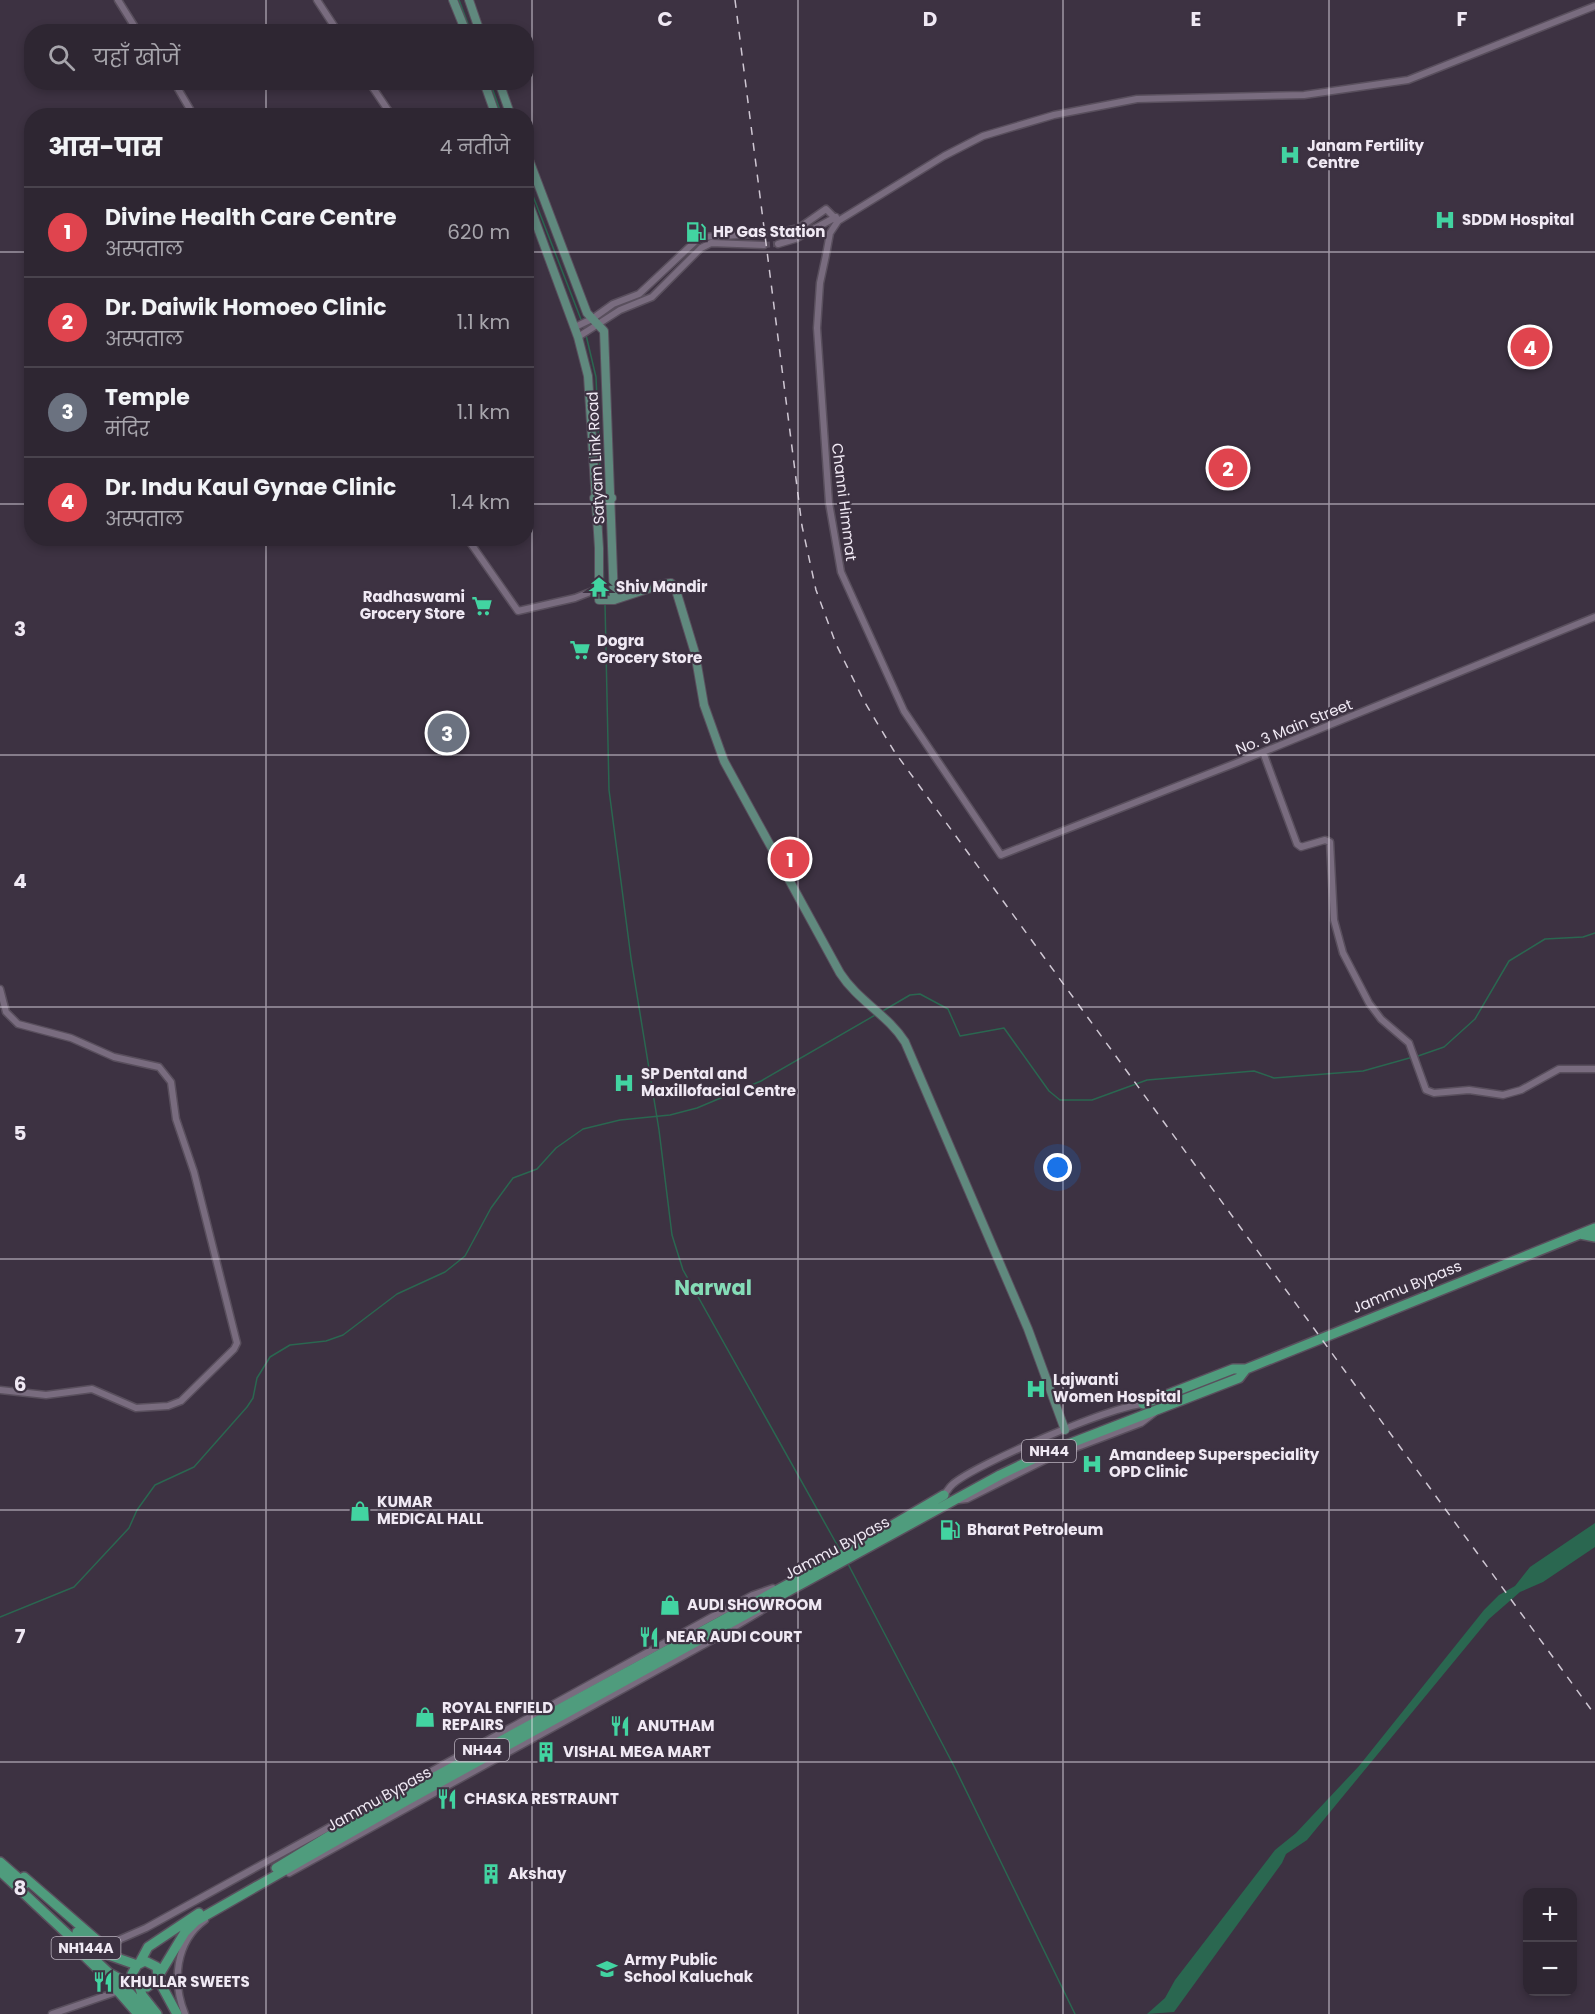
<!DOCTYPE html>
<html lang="hi">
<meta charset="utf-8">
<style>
:root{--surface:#2e2632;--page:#362e3a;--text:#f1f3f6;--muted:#a7a5ac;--line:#49434d;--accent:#42d4a1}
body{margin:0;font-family:Poppins,"Noto Sans Devanagari",sans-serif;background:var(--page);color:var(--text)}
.controls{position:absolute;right:18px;bottom:18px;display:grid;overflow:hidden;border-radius:12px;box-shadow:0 3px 9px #0003}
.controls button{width:54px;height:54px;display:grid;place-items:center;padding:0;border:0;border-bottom:2px solid var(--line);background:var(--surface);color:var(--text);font:30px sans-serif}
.you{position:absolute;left:1058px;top:1168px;width:21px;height:21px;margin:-15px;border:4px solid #fff;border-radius:50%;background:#1a73e8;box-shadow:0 0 0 9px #1a73e833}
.badge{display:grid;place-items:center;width:39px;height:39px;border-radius:50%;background:var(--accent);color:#fff;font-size:20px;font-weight:700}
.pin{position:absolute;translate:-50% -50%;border:3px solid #fff;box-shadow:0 2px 6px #0006}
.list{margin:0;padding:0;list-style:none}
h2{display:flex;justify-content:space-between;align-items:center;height:78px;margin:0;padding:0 24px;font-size:26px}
h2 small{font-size:20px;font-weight:400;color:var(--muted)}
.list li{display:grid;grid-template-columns:39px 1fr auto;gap:18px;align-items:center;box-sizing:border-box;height:90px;padding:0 24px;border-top:2px solid var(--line)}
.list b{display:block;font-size:22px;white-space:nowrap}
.list p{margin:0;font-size:20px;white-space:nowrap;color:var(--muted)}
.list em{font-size:20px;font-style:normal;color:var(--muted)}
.icon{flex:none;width:33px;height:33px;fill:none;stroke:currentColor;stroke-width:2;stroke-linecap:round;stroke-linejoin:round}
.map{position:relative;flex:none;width:1595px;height:2014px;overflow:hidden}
.search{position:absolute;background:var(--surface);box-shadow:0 3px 9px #0003;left:24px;top:24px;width:510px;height:66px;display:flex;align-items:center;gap:15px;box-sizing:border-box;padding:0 21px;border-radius:24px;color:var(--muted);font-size:22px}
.panel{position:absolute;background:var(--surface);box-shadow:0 3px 9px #0003;left:24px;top:108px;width:510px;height:438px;border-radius:24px}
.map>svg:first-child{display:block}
</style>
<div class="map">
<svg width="1595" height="2014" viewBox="0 0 1595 2014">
<rect width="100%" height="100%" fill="#3d3242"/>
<path fill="#2a6750" d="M1595,1523V1547L1543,1582L1520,1592L1489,1619L1307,1840L1286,1854L1282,1863L1174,2012L1147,2014L1165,1998L1175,1980L1275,1850L1296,1833L1359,1766L1484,1610L1499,1595L1515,1586L1530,1567Z"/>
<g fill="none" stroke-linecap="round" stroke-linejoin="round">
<path stroke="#2a6750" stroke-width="1.5" d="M459,0L471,32
M490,82L502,116
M526,178L582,322
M586,335L596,377L601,494
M601,501L602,539
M603,552L604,596
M605,603L609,790L631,958L659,1130L672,1235L683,1270L840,1550
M881,1012L910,995L920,994L948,1009L960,1036L1004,1028L1049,1091L1060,1100H1092L1147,1080L1254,1071L1274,1078L1363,1071L1413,1057
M1418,1056L1444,1047L1475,1019L1509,961L1545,939L1583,937L1595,933
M847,1562L955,1768L1075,2014
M0,1617L74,1587L129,1528L137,1510L155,1485L194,1467L247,1407L253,1398L257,1378L270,1357L290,1345L326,1341L343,1335L397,1294L445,1272L465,1256L491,1208L513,1178L537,1169L556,1148L583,1129L620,1120L670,1115L697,1108L761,1081L877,1014"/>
<path stroke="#584d5d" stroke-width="6" stroke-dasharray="6 3" stroke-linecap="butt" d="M762,234L777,233
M764,245L778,244"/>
<g stroke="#594f5d" stroke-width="9">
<path id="minor" d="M118,0L138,32
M317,0L338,32
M1595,6L1408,80L1304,95L1137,99L1054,115L983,136L944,156L838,221L830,233L826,255L820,283L817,328L829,503L841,572L904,711L1001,855L1236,763L1595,617
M174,82L194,116
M369,82L392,116
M777,233L799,228L826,209L838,221
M778,244L795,239L836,217
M575,327L592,319L613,304L639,294L700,237L762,234
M578,337L620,310L652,297L701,248L711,243L764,245
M467,538L518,611L575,598L598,589
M1263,752L1297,844L1301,847L1325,840L1330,842L1334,920L1343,953L1369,1003L1381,1019L1409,1043L1426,1090L1434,1093L1469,1090L1503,1095L1521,1090L1559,1069H1595
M0,989L6,1012L18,1024L71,1038L114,1057L159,1067L171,1082L176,1119L194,1172L237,1343L234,1349L181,1401L168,1406L136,1408L92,1389L46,1395L0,1390
M944,1495C947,1492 949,1487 953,1484C976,1464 1112,1406 1143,1404
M959,1500L967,1499L1051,1457L1141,1423L1154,1413
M289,1873L714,1639L781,1599
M107,1945L146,1928L710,1618L753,1595L773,1588
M52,2014L119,1991
M185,2014C172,1982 175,1942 205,1920"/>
</g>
<g stroke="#594f5d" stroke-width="10">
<path id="major" d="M453,0L466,32
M469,0L480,32
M484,82L496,116
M499,82L511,116
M526,152L587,313L604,331L614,600
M526,196L578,337L588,376L599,548V600H614L663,584L671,583L675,587L695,653L704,705L724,761L840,973C858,1001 888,1015 905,1042L1028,1329L1065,1430
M594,498H612"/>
</g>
<g stroke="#594f5d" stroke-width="12">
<path id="highway" d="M1580,1234L1595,1237
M1143,1404L1233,1369H1246L1595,1228
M0,1862L25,1884
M276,1868L352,1822L838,1557L944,1495
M0,1871L109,1973L120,1979L147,1987L158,1979L157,1967L145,1961L137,1965L132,1974L135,1982
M24,1877L99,1942L107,1945
M77,1932L103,1953L137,1965
M68,1940L103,1974L138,2014
M140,1962L148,1947L199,1913
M159,1975L185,1932L196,1921L406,1801L1000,1475L1048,1452L1239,1378L1246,1369
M116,1977L148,2014
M158,1979L177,2014
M139,1985L142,1995L157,2014"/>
</g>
<use href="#minor" stroke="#796c7f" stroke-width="6"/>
<use href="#major" stroke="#60897e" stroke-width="8"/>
<use href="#highway" stroke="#4f9c7d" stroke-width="9"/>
<path stroke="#cfc7d3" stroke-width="1.5" stroke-dasharray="8 8" stroke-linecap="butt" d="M735,0L802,526L816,590L836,644L864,701L894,751L1595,1715"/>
</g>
<path fill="none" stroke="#f0e9f4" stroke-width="1.5" stroke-opacity="0.55" d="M266,0V32M532,0V2014M798,0V2014M1063,0V2014M1329,0V2014M266,82V116M0,252H32M526,252H1595M0,504H32M526,504H1595M266,538V2014M0,755H1595M0,1007H1595M0,1259H1595M0,1510H1595M0,1762H1595"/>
<defs>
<g id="hospital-bare" transform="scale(1.62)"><path d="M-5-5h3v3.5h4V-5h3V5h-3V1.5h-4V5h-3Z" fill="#42d4a1" stroke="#3d3242" stroke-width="2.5" paint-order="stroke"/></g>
<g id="fuel-bare" transform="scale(1.62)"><path d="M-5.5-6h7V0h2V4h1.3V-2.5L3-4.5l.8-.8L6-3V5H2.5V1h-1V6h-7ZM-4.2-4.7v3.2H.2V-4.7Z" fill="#42d4a1" stroke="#3d3242" stroke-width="2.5" paint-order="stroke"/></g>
<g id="temple-bare" transform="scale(1.62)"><path d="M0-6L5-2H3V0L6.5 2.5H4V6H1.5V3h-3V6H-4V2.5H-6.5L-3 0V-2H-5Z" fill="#42d4a1" stroke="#3d3242" stroke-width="2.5" paint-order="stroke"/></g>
<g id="supermarket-bare" transform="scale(1.62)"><path d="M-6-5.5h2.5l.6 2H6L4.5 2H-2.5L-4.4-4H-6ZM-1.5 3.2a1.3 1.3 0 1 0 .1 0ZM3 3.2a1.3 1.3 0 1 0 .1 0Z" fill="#42d4a1" stroke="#3d3242" stroke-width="2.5" paint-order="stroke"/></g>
<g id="shop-bare" transform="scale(1.62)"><path d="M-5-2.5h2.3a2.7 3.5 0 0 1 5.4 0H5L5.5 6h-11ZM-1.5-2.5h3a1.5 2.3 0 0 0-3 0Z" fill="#42d4a1" stroke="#3d3242" stroke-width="2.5" paint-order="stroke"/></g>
<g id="restaurant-bare" transform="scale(1.62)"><path d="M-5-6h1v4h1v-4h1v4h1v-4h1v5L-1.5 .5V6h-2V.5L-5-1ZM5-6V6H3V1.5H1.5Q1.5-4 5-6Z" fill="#42d4a1" stroke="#3d3242" stroke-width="2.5" paint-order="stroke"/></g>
<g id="building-bare" transform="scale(1.62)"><path d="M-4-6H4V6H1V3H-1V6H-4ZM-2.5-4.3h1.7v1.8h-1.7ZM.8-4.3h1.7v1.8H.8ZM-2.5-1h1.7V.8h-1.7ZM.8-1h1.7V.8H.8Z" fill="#42d4a1" stroke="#3d3242" stroke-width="2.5" paint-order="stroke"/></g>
<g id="school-bare" transform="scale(1.62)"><path d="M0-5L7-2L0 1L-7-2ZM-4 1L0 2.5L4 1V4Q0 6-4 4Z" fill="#42d4a1" stroke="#3d3242" stroke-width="2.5" paint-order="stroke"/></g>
</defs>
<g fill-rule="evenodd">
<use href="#hospital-bare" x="1290" y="155"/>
<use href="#hospital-bare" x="1445" y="220"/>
<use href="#fuel-bare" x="696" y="232"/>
<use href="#temple-bare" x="599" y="587"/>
<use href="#supermarket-bare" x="482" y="606"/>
<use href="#supermarket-bare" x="580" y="650"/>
<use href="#hospital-bare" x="624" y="1083"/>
<use href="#hospital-bare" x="1036" y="1389"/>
<use href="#hospital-bare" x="1092" y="1464"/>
<use href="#shop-bare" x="360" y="1511"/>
<use href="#fuel-bare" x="950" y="1530"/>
<use href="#shop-bare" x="670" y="1605"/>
<use href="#restaurant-bare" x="649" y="1637"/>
<use href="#shop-bare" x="425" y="1717"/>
<use href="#restaurant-bare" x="620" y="1726"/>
<use href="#building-bare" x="546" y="1752"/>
<use href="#restaurant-bare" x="447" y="1799"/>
<use href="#building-bare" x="491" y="1874"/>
<use href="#school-bare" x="607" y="1969"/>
<use href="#restaurant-bare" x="103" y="1982"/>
</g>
<g text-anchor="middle" stroke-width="4.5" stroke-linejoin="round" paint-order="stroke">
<g fill="#3d3242" stroke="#bab2bf" stroke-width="1.5">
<rect x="1022" y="1440" width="54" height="22" rx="4.5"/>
<rect x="455" y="1739" width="54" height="22" rx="4.5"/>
<rect x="51.5" y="1937" width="69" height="22" rx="4.5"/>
</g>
<g font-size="14" font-weight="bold" fill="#f0e9f4">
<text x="1049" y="1456">NH44</text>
<text x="482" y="1755">NH44</text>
<text x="86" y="1953">NH144A</text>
</g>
<g font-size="15" font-weight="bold" fill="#f0e9f4" stroke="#3d3242" text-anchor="start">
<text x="1307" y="151">Janam Fertility<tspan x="1307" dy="17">Centre</tspan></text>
<text x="1462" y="225">SDDM Hospital</text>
<text x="713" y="237">HP Gas Station</text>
<text x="616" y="592">Shiv Mandir</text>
<text x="465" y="602" text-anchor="end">Radhaswami<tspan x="465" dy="17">Grocery Store</tspan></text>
<text x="597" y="646">Dogra<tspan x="597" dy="17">Grocery Store</tspan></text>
<text x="641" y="1079">SP Dental and<tspan x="641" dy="17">Maxillofacial Centre</tspan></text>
<text x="1053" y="1385">Lajwanti<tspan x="1053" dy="17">Women Hospital</tspan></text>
<text x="1109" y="1460">Amandeep Superspeciality<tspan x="1109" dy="17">OPD Clinic</tspan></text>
<text x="377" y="1507">KUMAR<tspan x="377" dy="17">MEDICAL HALL</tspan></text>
<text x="967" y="1535">Bharat Petroleum</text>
<text x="687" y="1610">AUDI SHOWROOM</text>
<text x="666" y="1642">NEAR AUDI COURT</text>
<text x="442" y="1713">ROYAL ENFIELD<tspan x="442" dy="17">REPAIRS</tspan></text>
<text x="637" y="1731">ANUTHAM</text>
<text x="563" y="1757">VISHAL MEGA MART</text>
<text x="464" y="1804">CHASKA RESTRAUNT</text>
<text x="508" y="1879">Akshay</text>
<text x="624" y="1965">Army Public<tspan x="624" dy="17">School Kaluchak</tspan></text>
<text x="120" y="1987">KHULLAR SWEETS</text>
</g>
<g font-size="15" fill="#f0e9f4" stroke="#3d3242">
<text transform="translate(596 458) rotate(-93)" y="5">Satyam Link Road</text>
<text transform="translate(844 502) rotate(83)" y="5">Channi Himmat</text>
<text transform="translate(1294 727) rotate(-22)" y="5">No. 3 Main Street</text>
<text transform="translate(1407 1287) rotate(-22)" y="5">Jammu Bypass</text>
<text transform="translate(837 1548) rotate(-28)" y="5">Jammu Bypass</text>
<text transform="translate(379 1799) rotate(-29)" y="5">Jammu Bypass</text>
</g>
<g font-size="21" font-weight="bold" fill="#85dcb7" stroke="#3d3242">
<text x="713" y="1295">Narwal</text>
</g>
</g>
<g font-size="20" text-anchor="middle" font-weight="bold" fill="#f0e9f4" stroke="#3d3242" stroke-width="4.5" stroke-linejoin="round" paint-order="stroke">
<text x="665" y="26">C</text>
<text x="930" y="26">D</text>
<text x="1196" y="26">E</text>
<text x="1462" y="26">F</text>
<text x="20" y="636">3</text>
<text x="20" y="888">4</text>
<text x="20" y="1140">5</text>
<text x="20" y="1391">6</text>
<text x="20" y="1643">7</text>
<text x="20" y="1895">8</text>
</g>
</svg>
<div class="controls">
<button>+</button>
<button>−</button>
</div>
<div class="you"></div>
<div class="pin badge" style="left:790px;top:859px;background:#e0444e">1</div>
<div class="pin badge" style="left:1228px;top:468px;background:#e0444e">2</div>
<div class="pin badge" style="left:447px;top:733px;background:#6b7280">3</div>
<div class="pin badge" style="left:1530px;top:347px;background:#e0444e">4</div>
<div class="search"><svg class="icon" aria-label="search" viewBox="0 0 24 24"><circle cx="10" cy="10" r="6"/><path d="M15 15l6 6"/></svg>यहाँ खोजें</div>
<section class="panel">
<h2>आस-पास<small>4 नतीजे</small></h2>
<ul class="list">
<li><span class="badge" style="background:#e0444e">1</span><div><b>Divine Health Care Centre</b><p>अस्पताल</p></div><em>620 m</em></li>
<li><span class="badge" style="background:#e0444e">2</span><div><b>Dr. Daiwik Homoeo Clinic</b><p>अस्पताल</p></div><em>1.1 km</em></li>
<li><span class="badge" style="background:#6b7280">3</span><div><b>Temple</b><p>मंदिर</p></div><em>1.1 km</em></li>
<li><span class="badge" style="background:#e0444e">4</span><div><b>Dr. Indu Kaul Gynae Clinic</b><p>अस्पताल</p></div><em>1.4 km</em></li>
</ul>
</section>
</div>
